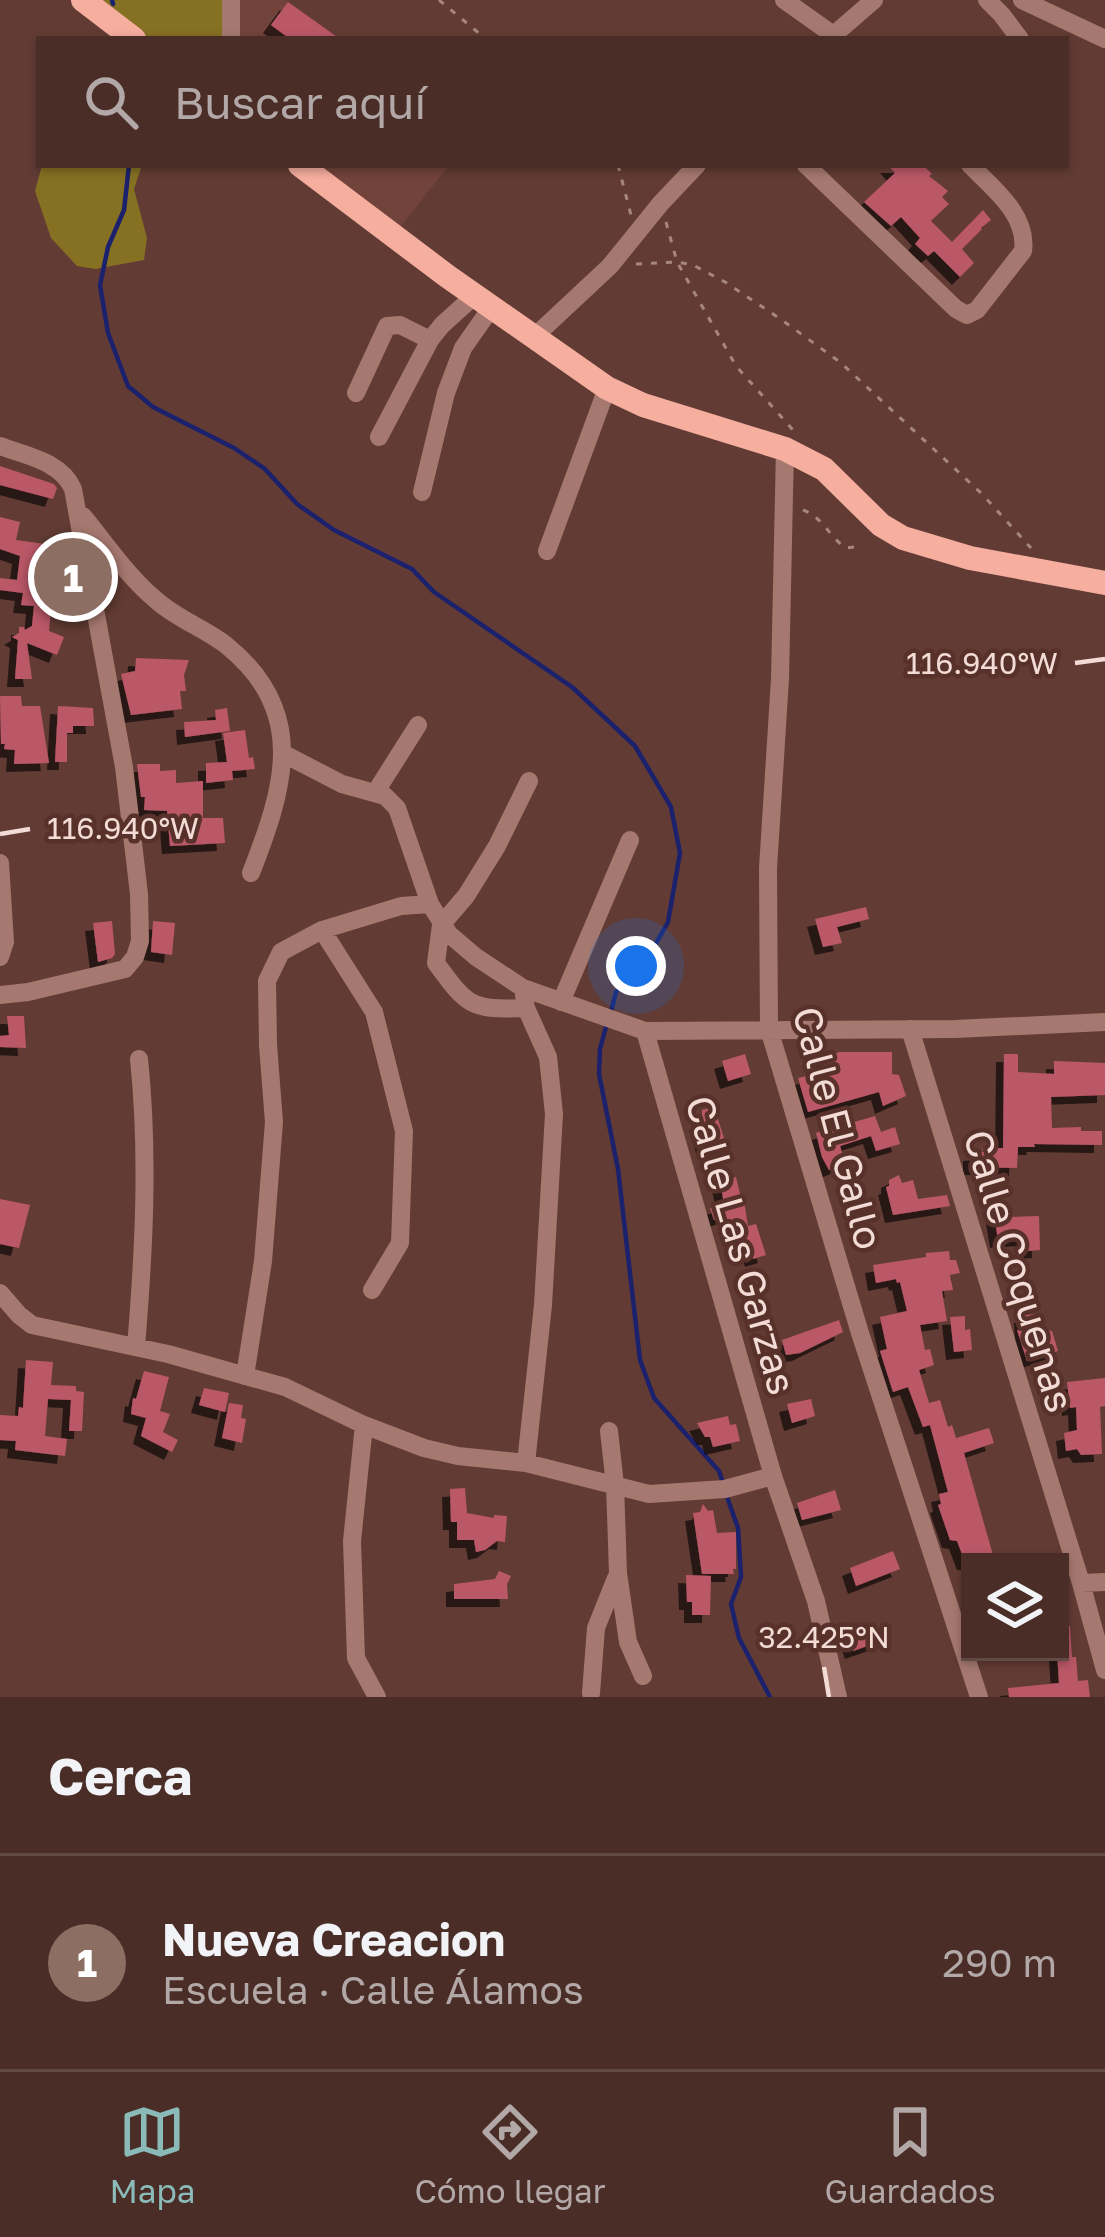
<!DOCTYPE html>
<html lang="es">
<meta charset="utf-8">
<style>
:root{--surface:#4a2d27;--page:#543933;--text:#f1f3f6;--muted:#b2a8a7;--line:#614944;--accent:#8bbbb9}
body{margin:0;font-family:"Golos Text",sans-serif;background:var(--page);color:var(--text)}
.controls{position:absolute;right:36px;bottom:36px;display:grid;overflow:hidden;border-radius:0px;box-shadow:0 3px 9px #0004}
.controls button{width:108px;height:108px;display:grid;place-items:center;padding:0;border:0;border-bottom:3px solid var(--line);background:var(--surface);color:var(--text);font:60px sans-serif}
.you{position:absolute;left:636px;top:966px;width:42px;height:42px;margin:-30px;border:9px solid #fff;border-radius:50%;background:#1a73e8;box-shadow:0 0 0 18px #1a73e833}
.badge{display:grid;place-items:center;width:78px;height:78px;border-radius:50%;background:var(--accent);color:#fff;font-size:39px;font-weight:700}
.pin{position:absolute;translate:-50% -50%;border:6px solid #fff;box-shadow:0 3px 12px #0006}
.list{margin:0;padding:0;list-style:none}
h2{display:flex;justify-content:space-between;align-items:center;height:156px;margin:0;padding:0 48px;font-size:51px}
h2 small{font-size:39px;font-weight:400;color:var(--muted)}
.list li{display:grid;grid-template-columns:78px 1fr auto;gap:36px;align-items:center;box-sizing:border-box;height:216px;padding:0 48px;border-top:3px solid var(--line)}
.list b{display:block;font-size:45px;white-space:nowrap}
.list p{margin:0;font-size:39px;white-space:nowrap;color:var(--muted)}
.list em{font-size:39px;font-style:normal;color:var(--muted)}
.icon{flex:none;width:66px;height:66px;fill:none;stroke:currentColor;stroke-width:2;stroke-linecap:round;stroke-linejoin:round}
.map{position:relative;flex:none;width:1105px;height:1697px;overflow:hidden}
.search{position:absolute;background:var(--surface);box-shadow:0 3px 9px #0004;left:36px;right:36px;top:36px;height:132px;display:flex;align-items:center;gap:30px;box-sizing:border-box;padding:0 42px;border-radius:0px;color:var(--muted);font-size:45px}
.sheet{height:372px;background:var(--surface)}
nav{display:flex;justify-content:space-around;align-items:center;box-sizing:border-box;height:168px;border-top:3px solid var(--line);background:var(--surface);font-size:33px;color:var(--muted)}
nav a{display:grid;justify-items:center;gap:6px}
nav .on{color:var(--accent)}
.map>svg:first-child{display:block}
</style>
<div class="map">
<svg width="1105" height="1697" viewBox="0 0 1105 1697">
<defs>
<filter id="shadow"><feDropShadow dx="-8" dy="8" stdDeviation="0" flood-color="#0009"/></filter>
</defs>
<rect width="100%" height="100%" fill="#623c34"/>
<path fill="#72433a" d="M240,0H286L338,39H240Z
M312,165H449L399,229Z"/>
<path fill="#867022" d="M94,0H227V39H144Z
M42,165H142L134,189L147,238L144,260L95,269L77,266L51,238L35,191Z"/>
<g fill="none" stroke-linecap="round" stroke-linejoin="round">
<path stroke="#1b216c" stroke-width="4.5" d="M112,0L113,4
M129,165L124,210L108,247L100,285L108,333L128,386L153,407L234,448L265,469L297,504L334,530L412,569L434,592L572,687L635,746L671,807L680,853L668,922L645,963L616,992L611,1012
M607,1023L600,1049L599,1074L618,1169L640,1360L654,1398L719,1471L723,1483
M726,1494L738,1528L741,1577L731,1604L739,1638L770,1697"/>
</g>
<path fill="#bb5867" filter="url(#shadow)" d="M288,2L340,39H290L271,25Z
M888,165H923L932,174L929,176L948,191L942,197L949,204L931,221L952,242L983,210L991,220L981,228L978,223L982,229L962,249L974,263L960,277L934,251L928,256L915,244L920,238L901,217L891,226L864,202L895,173Z
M0,466L54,484L57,488L53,499L0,485Z
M0,517L20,522L16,540L52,545L47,582L58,583L57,609H51L49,631L64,637L57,655L27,643L32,679H15L18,640L12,637L19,633V627H24L25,630L32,626L34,606L21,605L23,593L0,590V578L17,580L20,556L0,549Z
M136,658L189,660L184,675L186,691H180L182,709L131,715L121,674L135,671Z
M0,696H21L22,706H40L49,763L14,764L15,750L4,749L5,744H1Z
M58,706L93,708L94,726H73V733H67V762H55Z
M227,708L230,731L185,737L184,722L216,720L215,710Z
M245,730L249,758L253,757L255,769L232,771L233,780L206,783V763L227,762L223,733Z
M137,764H160V771L176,770V783L203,781V818H223L225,843L170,846L167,811L144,810L145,797H141Z
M866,907L869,919L837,927L842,943L823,947L815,919Z
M112,921L115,954L112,958L98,962L93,923Z
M153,921L175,923L172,955L151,952Z
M7,1016H24L26,1048L0,1047V1036L9,1035Z
M840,1052H892V1074L899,1075L906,1096L883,1106L879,1092L808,1112L798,1078L821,1073L823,1056Z
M745,1054L751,1074L728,1081L722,1061Z
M1004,1054H1018V1072L1054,1074V1061L1105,1063V1095L1051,1097L1052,1128L1081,1127V1131H1102V1145L1034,1144L1035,1147H1018L1017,1168L971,1167V1153L983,1152L982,1148H1003Z
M714,1107L724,1138L704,1145L697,1122L702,1121V1110Z
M875,1116L881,1132L895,1127L900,1144L876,1151L871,1136L840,1146L845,1163L829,1170L822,1157L816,1133Z
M899,1175L902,1183L913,1180L918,1199L947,1195L950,1206L893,1215L886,1187L889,1186V1180Z
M736,1177L740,1194H743L748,1226L756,1224L766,1255L753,1259L748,1243L741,1244L738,1227L729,1229L726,1216L714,1220L710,1208L724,1204L720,1182Z
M0,1199L30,1205L19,1248L0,1244Z
M994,1215L1008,1217L1039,1216L1040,1250L1028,1251L1027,1238L998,1240Z
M949,1251L950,1260H956L960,1273L950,1275L953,1290L942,1291L947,1321L920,1325L925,1350L930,1349L934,1365L919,1370L929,1403L940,1400L948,1427L952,1425L956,1438L989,1428L994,1443L964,1453L993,1555L974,1562H965L957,1541L950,1540L938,1505L941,1504L939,1494L948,1492L930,1425L923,1427L908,1387L893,1392L880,1351L887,1349L880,1317L907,1311L900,1282L897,1283L896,1279L876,1283L873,1265L926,1257V1253Z
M1041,1314L1042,1330L1052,1331L1058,1351L1027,1361L1017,1330H1023L1022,1315Z
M965,1316V1330L970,1329L972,1350L954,1352L950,1317Z
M839,1320L843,1332L800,1353L786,1355L782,1340Z
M26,1360L53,1362L51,1385L76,1386V1391L84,1392L82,1431H69L71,1400L48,1399L45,1436L67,1439L65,1456L15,1450L16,1441L0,1440V1415L18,1416L19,1407L23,1408Z
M144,1371L169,1377L160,1411L170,1414L163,1432L178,1440L172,1452L141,1436L146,1418L131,1414L133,1398L136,1399Z
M1105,1378V1406L1100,1407L1102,1454L1081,1455L1077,1449L1066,1451L1064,1433L1077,1430L1076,1407L1070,1408L1067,1382Z
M204,1388L229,1393L225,1412L199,1405Z
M811,1399L815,1416L792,1423L787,1404Z
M229,1403L243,1405L241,1418L246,1419L242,1443L222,1438Z
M728,1416L730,1425L736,1424L740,1441L713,1447L710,1437H705L697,1423Z
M465,1488L467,1513L494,1518V1515L507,1516L505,1542L497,1541L485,1550L476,1552L474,1540H457V1522H451L450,1489Z
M835,1490L841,1510L802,1520L797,1503Z
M703,1504L708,1511L713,1510L717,1533L736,1532V1569H733L734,1574H702L693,1513L700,1512Z
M893,1551L900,1569L856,1586L850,1568Z
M499,1571L511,1576L507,1584L508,1599H454V1584L495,1579Z
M686,1575L711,1576L710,1615H692V1602H687Z
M869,1625L876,1643L853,1651L847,1633Z
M1060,1626H1070L1072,1657H1076L1078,1681L1088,1680L1090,1697H1009L1008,1688L1059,1683L1057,1652H1060Z"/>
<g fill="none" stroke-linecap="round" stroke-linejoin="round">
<path stroke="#a68780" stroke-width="3" stroke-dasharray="6 9" stroke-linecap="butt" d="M439,0L486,39
M618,165L631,215
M666,222L677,262L736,366L794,431
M636,264L677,262L693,265L725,282L779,318L840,362L982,494L1031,548
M803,510C823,517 829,537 846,548L862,546"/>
<path stroke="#a67970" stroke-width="18" d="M784,0L839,39
M987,0L1002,15L1020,39
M1022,0L1105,39
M231,39V0
M829,39L874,0
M806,165L956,309L967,315L977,310L1023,251C1028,215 993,188 970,165
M533,338L610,266L661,203L697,165
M356,393L387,326L400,325L430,340
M379,437L430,340L442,325L474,296
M0,446C26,456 61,461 73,489L124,767L139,894L140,941L135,957L125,969L28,992L0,995
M785,449L780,679L768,868L769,1029L860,1333L979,1697
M422,492L446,393L463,348L491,308
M83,516C106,544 128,577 156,600C177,619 204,628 226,645C309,712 284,788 251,873
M547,551L607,388
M284,754L342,784L385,796L397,808L430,904L449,934L476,957L523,988L645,1031L955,1029L1105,1022
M375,793L418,725
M0,863L5,942L0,957
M322,930L374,1012L404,1131L400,1243L372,1290
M523,988L526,1008L548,1057L554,1114L543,1305L526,1463
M561,1002L630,840
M526,1008C471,1010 468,1007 436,963L441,925L466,896L497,846L529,781
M910,1029L1081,1583L1105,1670
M645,1031L773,1476L816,1601L838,1697
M0,1293L19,1315L32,1325L168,1354L285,1387L364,1425L424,1448L458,1456L526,1463L649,1494L725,1489L773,1476
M136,1347C144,1250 149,1155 139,1059
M245,1376L263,1261L274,1122L268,1045L267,981L281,952L322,930L401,906L430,904
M364,1425L352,1541L356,1658L377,1697
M609,1431L615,1485L618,1573L628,1642L643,1676
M1081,1583L1105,1582
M591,1693L596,1628L616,1578"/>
<path stroke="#f6ae9f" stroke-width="24" d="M83,0L134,39
M300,165L447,276L607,388L643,405L785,449L824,469L881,525L903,538L970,558L1105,583"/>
</g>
<path fill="none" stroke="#f3dbd6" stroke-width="4.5" d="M1075,663L1105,659M0,834L30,829M824,1667L829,1697"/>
<g text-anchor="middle" stroke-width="9" stroke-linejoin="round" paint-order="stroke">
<g font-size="39" fill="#f3dbd6" stroke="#57312a">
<text transform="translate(838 1128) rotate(75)" y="14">Calle El Gallo</text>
<text transform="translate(741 1245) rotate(74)" y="14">Calle Las Garzas</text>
<text transform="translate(1019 1271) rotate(73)" y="14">Calle Coquenas</text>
</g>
</g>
<g font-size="30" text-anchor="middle" fill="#f3dbd6" stroke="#57312a" stroke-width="9" stroke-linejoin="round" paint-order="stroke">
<text x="982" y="674">116.940°W</text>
<text x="123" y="839">116.940°W</text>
<text x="824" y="1648">32.425°N</text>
</g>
</svg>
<div class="controls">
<button><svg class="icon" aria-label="layers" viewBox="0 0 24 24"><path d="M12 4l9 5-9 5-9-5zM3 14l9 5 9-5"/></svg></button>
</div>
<div class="you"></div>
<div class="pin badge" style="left:73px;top:577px;background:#8d6e63">1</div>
<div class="search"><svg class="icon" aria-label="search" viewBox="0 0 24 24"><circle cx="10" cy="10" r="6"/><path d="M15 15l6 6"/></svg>Buscar aquí</div>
</div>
<section class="sheet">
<h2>Cerca<small></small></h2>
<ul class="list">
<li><span class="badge" style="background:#8d6e63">1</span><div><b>Nueva Creacion</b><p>Escuela · Calle Álamos</p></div><em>290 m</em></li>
</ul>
</section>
<nav>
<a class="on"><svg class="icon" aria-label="map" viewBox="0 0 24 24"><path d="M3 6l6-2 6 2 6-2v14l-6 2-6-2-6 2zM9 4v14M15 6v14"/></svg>Mapa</a>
<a><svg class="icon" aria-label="directions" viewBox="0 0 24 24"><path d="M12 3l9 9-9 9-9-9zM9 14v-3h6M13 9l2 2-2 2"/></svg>Cómo llegar</a>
<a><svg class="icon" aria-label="saved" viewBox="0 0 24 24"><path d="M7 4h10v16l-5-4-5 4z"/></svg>Guardados</a>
</nav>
